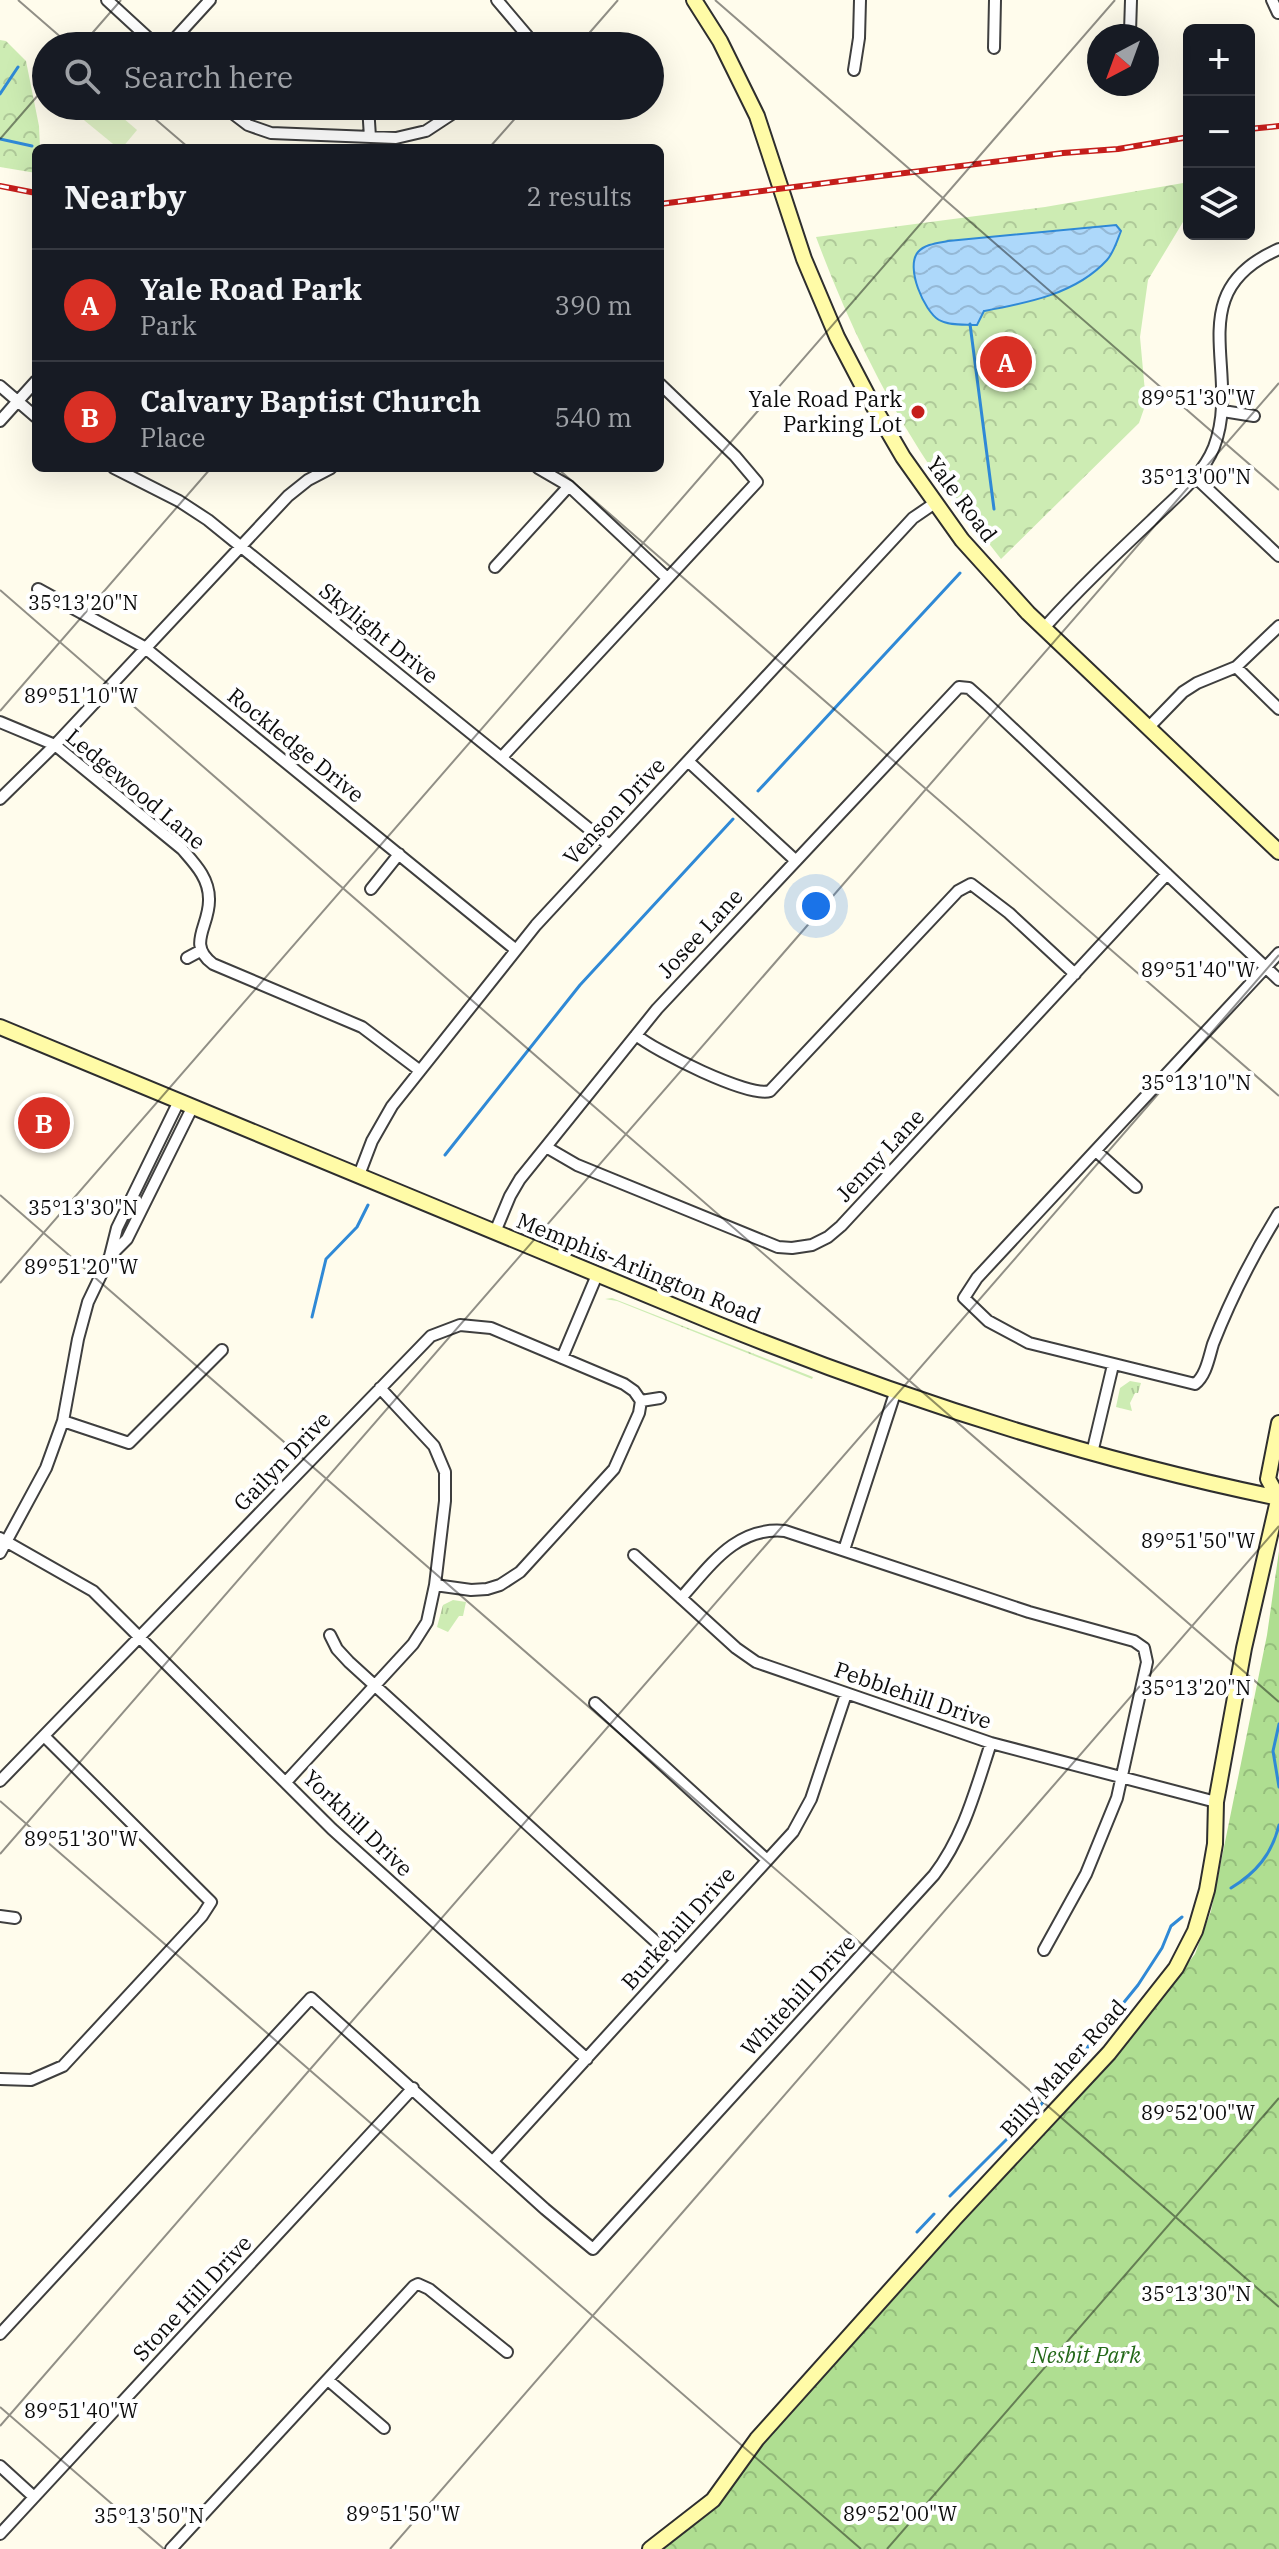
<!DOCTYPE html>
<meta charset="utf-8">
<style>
:root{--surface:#171b24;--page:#20242c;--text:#f1f3f6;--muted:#9ea1a6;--line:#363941;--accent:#d93025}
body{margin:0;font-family:"IBM Plex Serif",serif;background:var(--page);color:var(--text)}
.controls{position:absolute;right:24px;top:24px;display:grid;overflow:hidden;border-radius:12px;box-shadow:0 8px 32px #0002}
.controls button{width:72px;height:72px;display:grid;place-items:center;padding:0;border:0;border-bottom:2px solid var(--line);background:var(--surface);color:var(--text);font:40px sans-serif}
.compass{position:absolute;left:1087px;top:24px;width:72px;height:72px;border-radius:50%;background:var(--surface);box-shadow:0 8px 32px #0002;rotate:221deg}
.you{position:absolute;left:816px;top:906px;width:28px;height:28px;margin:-20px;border:6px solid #fff;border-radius:50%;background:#1a73e8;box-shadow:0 0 0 12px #1a73e833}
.badge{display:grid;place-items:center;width:52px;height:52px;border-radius:50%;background:var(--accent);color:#fff;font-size:26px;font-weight:700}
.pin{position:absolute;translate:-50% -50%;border:4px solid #fff;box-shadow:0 2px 8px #0006}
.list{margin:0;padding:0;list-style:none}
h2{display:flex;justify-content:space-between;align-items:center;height:104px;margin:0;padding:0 32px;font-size:34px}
h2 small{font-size:26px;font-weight:400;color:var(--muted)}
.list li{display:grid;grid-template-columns:52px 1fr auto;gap:24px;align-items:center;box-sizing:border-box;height:112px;padding:0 32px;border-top:2px solid var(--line)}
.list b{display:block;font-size:30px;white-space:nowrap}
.list p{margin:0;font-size:26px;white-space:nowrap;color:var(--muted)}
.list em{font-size:26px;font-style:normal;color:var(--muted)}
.icon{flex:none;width:44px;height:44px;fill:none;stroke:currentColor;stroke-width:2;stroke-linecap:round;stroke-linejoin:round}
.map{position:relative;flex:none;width:1279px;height:2549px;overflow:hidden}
.search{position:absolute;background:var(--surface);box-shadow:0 8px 32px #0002;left:32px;top:32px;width:632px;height:88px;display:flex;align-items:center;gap:20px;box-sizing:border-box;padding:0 28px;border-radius:44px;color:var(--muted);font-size:30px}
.panel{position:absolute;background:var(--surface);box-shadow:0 8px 32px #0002;left:32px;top:144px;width:632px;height:328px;border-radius:12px}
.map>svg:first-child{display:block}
</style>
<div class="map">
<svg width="1279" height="2549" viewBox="0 0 1279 2549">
<defs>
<pattern id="grass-tufts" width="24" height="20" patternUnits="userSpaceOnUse" patternTransform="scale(2)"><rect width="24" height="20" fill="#cdecb3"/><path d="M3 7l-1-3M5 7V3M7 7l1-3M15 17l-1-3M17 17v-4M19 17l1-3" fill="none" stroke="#afc999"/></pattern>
<pattern id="forest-crowns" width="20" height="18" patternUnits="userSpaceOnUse" patternTransform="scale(2)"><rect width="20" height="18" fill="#afde91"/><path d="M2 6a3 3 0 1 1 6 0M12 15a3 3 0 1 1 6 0" fill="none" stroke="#95bd7c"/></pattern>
<pattern id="park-crowns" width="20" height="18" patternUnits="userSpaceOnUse" patternTransform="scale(2)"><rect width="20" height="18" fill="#cdecb3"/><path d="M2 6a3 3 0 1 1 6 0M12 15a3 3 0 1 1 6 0" fill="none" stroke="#afc999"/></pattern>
<pattern id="water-waves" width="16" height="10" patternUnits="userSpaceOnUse" patternTransform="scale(2)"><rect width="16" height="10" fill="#add8fa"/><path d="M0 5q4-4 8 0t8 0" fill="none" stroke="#94b8d5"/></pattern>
</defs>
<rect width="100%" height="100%" fill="#fffcec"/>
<path fill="url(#grass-tufts)" d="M612,1298L813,1377L812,1379L617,1301L605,1299Z
M1130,1381L1141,1383L1138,1393H1135L1130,1403L1132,1411L1116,1407L1120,1388Z
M453,1600L466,1602L463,1616H459L448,1632L437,1627L443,1605Z"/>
<path fill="url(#forest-crowns)" d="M1279,1551V2549H646L705,2507L774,2426L1175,1980L1195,1954L1211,1911L1267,1635Z"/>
<path fill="url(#park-crowns)" d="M0,40L6,41L26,61L39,126L40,148H36V173L0,167Z
M1189,182V212L1148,280L1140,337L1146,403L1139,423L1001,559C974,524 944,489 920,451C877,383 844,312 816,237L1045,207Z"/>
<path fill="#e0f2c5" d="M88,106H109L137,130L122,148H118L79,116Z"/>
<path fill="url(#water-waves)" stroke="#2f89d6" stroke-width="2" d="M1116,225L1121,231C1117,241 1114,252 1107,260C1076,294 1027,303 984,311L977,325C966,324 949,326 939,320C924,311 905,267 918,252C925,244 938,243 948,241Z"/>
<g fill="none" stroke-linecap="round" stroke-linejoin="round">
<path stroke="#2f89d6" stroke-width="3" d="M0,94L18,67
M0,139L32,146
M970,324L994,509
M758,791L960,573
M445,1155L580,985L733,819
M312,1317L326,1259L357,1227L368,1205
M1279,1724L1273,1751L1279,1787
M1231,1888C1256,1873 1272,1854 1279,1825
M950,2196L1039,2107L1138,1985L1162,1948L1171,1926L1182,1917
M917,2232L934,2214"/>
<g stroke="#3f3f3f" stroke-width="14">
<path id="street" d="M107,0L157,46
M497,0L536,46
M1272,0L1278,13
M1130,32L1131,0
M168,46L210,0
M994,48L995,0
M854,70L859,38L860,0
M223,106L248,125L271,133L396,138L426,131L464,106
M368,106L370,137
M573,106L574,107
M0,386L36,417
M1223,411L1254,416
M0,421L36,381
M114,468L179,501L208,520L609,845
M538,468L569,486L667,578
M1195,477L1279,556
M495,567L569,486
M38,589L144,647L516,950
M1044,628C1078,590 1115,555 1152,520C1174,498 1202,477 1214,447C1243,371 1178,293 1279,249
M1236,667L1279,709
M0,722L55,745L182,849C195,864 209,878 209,899C210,926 186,944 213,964L362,1027L419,1070
M1148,728L1183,692L1197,683L1236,667L1279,626
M502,757L757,482L735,456L660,384
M688,761L795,860
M0,799L55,745L288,496L308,480L331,468
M371,889L399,854
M1279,953L977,1278L964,1298L988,1321L1029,1343L1195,1384C1206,1376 1209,1357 1213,1344C1231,1298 1253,1255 1279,1213
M187,958L200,951
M636,1035C655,1051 749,1098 770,1091L958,891L971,884L1009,913L1075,974
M546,1147L577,1165L778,1247L792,1248L812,1245L828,1237L841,1226L1167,874
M1096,1151L1136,1187
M359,1175L372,1141L392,1106L536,925L913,518L935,503
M495,1232L510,1196L520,1179L657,1009L959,687L969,688L987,704L1279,980
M111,1255L127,1239L193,1106
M562,1358L597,1275
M641,1401L660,1398
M63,1421L129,1443L222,1350
M1092,1453L1113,1365
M0,1538L93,1591L332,1829L587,2059
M844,1550L896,1390
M0,1553L46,1468L63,1421L78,1339L88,1302L110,1256L117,1228L179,1101
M634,1555L736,1648L756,1662L991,1743L1216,1802
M435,1585L471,1590L487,1589L500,1585L520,1572L614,1469L639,1413L641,1401
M681,1598C710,1566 736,1526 785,1531L1029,1612L1134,1641L1144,1648
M330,1635L337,1649L349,1662L676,1960
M595,1703L767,1860
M0,1781L431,1336L460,1325L491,1328L624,1384L634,1391L641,1401
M286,1782L413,1644L427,1622L435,1585L445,1501V1472L434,1446L380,1388
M0,1916L15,1918
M1044,1950L1086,1874L1117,1798L1147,1662L1144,1648
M0,2079L31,2080L63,2066L202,1916L211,1902L44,1736
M493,2161L793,1832L811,1799L846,1694
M0,2334L311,1998L545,2209L593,2249L934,1875C964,1836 976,1788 991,1743
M328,2380L384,2428
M0,2466L34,2497
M0,2534L413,2088
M171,2549L414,2286L418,2284L429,2289L507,2352"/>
</g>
<g stroke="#2e2e2e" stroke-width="18">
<path id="secondary" d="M694,0L720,41L757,116L804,259L837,337L871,402L903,457L962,540L1028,613L1279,852
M0,1027L710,1321C894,1396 1084,1458 1279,1498
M1278,1497L1268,1479L1279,1423
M650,2549L713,2500L757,2439L955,2218L1109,2053L1176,1968L1195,1931L1207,1890L1215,1844L1216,1802L1244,1648L1279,1496"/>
</g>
<use href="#street" stroke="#fff" stroke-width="10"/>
<use href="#secondary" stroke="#fffba7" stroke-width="14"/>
<g stroke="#c51e1b" stroke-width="6">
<path id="rail" d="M1249,129L1279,126
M0,186L36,193
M660,204L1063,153L1118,149L1189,137"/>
</g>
<use href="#rail" stroke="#fff" stroke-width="3" stroke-dasharray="9" stroke-linecap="butt"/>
</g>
<path fill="none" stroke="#0c0c0c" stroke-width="2" stroke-opacity="0.45" d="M18,0L71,46M715,0L1279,490M81,46L121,0M578,46L618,0M140,106L189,148M0,139L46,86M489,148L526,106M557,468L1279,1096M0,590L1279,1702M0,711L211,468M0,1195L1279,2307M0,1283L1115,0M0,1801L861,2549M0,1854L1279,383M0,2407L164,2549M0,2426L1279,955M390,2549L1279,1526M887,2549L1279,2098"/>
<circle fill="#c51e1b" stroke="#fff" stroke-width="3" cx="918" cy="412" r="8"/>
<g text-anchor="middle" stroke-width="8" stroke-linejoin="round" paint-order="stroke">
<g font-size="22" fill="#0c0c0c" stroke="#fff" text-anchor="end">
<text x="902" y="407">Yale Road Park<tspan x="902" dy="25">Parking Lot</tspan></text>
</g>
<g font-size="22" fill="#0c0c0c" stroke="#fff">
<text transform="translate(962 499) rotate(53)" y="8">Yale Road</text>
<text transform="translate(379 633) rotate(39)" y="8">Skylight Drive</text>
<text transform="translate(296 745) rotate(39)" y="8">Rockledge Drive</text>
<text transform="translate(136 789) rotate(40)" y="8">Ledgewood Lane</text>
<text transform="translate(614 811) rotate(-47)" y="8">Venson Drive</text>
<text transform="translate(700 933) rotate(-47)" y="8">Josee Lane</text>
<text transform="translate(880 1155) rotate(-47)" y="8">Jenny Lane</text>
<text transform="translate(639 1268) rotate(22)" y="8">Memphis-Arlington Road</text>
<text transform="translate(282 1461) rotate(-46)" y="8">Gailyn Drive</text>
<text transform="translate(913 1695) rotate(19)" y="8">Pebblehill Drive</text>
<text transform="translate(358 1823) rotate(44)" y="8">Yorkhill Drive</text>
<text transform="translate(678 1928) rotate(-48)" y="8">Burkehill Drive</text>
<text transform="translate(798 1995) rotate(-47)" y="8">Whitehill Drive</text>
<text transform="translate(1063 2068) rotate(-48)" y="8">Billy Maher Road</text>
<text transform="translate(192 2298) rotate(-47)" y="8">Stone Hill Drive</text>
</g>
<g font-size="22" font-style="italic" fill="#246819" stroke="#fff">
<text x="1086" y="2363">Nesbit Park</text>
</g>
</g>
<g font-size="20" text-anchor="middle" fill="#0c0c0c" stroke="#fff" stroke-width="8" stroke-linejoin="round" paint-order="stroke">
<text x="1198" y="405">89°51'30"W</text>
<text x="1196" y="484">35°13'00"N</text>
<text x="83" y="610">35°13'20"N</text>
<text x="81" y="703">89°51'10"W</text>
<text x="1198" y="977">89°51'40"W</text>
<text x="1196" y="1090">35°13'10"N</text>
<text x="83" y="1215">35°13'30"N</text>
<text x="81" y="1274">89°51'20"W</text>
<text x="1198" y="1548">89°51'50"W</text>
<text x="1196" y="1695">35°13'20"N</text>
<text x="81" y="1846">89°51'30"W</text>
<text x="1198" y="2120">89°52'00"W</text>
<text x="1196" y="2301">35°13'30"N</text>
<text x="81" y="2418">89°51'40"W</text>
<text x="403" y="2521">89°51'50"W</text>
<text x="900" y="2521">89°52'00"W</text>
<text x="149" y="2523">35°13'50"N</text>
</g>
</svg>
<div class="controls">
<button>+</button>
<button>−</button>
<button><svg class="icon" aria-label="layers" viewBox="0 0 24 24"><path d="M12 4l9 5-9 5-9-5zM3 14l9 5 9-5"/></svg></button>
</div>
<svg class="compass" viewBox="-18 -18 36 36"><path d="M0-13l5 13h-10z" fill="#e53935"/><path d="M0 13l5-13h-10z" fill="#9ea1a6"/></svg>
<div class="you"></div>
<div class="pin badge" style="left:1006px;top:362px">A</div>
<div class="pin badge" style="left:44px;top:1123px">B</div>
<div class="search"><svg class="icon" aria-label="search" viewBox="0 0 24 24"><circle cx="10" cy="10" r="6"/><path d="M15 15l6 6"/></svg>Search here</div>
<section class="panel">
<h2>Nearby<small>2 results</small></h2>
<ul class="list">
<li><span class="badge">A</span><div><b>Yale Road Park</b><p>Park</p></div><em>390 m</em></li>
<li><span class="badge">B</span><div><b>Calvary Baptist Church</b><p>Place</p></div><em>540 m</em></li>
</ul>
</section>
</div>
